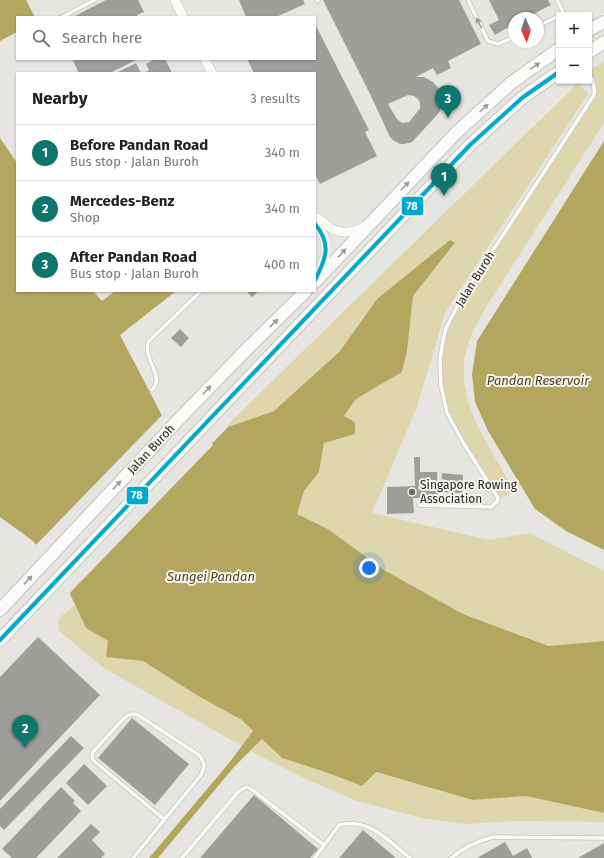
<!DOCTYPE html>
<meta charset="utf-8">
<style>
:root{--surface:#fff;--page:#f2f2f2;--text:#222;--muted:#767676;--line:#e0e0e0;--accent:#0f766e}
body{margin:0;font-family:"Fira Sans",sans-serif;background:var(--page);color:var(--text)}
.controls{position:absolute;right:12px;top:12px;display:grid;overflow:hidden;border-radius:0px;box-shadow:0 1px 3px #0004}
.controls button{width:36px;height:36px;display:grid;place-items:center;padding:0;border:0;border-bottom:1px solid var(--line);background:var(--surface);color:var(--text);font:20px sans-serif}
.compass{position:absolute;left:508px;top:12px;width:36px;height:36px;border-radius:50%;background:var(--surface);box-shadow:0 1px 3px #0004;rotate:176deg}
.you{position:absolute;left:369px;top:568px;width:14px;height:14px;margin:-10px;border:3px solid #fff;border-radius:50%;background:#1a73e8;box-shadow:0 0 0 6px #1a73e833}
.badge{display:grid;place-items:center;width:26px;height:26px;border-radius:50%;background:var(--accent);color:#fff;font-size:13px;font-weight:700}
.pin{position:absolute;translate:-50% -33px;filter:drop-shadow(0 1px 2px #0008)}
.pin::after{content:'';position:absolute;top:21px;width:14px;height:12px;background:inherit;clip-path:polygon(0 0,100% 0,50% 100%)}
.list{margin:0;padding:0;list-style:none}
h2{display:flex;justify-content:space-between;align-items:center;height:52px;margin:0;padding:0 16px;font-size:17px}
h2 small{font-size:13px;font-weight:400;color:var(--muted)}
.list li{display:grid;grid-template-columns:26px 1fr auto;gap:12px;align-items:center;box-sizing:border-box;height:56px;padding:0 16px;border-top:1px solid var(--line)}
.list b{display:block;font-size:15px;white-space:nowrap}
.list p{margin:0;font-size:13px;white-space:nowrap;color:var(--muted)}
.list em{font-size:13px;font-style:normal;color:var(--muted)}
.icon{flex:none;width:22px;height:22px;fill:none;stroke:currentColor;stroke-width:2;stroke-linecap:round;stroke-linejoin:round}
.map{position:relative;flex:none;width:604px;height:858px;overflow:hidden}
.search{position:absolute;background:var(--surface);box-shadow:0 1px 3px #0004;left:16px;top:16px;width:300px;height:44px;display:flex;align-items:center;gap:10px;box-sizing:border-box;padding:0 14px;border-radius:0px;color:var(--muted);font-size:15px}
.panel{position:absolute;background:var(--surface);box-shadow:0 1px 3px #0004;left:16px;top:72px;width:300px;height:220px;border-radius:0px}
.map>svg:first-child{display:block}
</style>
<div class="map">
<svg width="604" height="858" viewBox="0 0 604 858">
<rect width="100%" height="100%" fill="#e6e5e1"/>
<path fill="#ded7ae" d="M604,61V123L486,307L472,333L468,345L464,360V382L469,405L478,427L515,493L498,498L447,413L441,386L440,360L446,328L460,301L594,95L595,89L589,71Z
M578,83L588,94L445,313L417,407L372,513L489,540L530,533L604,571V641L550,646L463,614L384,570L328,529L297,514L304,491L319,472L324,443L356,399L402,372L407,351L413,296L455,244L377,299L340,351L274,411L228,427L227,425Z
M75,605L86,628L108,641L107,657L143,661L200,697L242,720L253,731L242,746L105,669L58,630L59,618Z
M262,739L282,758L328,773L362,786L375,772L473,800L526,796L604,813V822L522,821L464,824L422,818L357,801L308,780L250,751Z"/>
<path fill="#b3a760" d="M0,0H26L35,17H17V32L0,41Z
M0,138L17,163V291H93L102,301L115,291H176L120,335L181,452L203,453L228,427L274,411L340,351L377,299L450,240L455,243L413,296L407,351L402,372L356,399L344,416L355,422V434L324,443L319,472L304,491L297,514L328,529L384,570L463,614L549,646L604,641V813L526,796L473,800L376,772L362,786L328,773L282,758L262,739L234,767L158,858H149L229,763L253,731L242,720L200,697L143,661L106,657L108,641L86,628L62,577L33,541L0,517Z
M604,141V550L566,531L535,509L523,489L488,431L475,402L472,374L477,341Z"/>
<path fill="#e6e5e1" d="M163,414L182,450L202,451L210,442L213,445L68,595L60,578L34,547Z"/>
<path fill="#9e9e9b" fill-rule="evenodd" d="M106,0H138L144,12L137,15L138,17H73Z
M239,0H303L305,4L276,17H246Z
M323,0H459L481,44L448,61L451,68L437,75L433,68L416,77H424L433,82L440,90L442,100L440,111L437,115L412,142L404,144H400L393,140L390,137L372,98ZM408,95L414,96L418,99L420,103V108L411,120L409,122L402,123L397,119L388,104Z
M489,0H548L551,5L526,18H514V24L495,35L489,25L499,20Z
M315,24L369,130L365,132L377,156L320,184L315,174V73H254L247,59H315Z
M76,59H138L110,73H79L73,61Z
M155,59H165L172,73H144L149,70L146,64Z
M136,63L141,73H116Z
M246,291H259L252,297Z
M180,329L189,338L181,347L171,338Z
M414,457H420V472H437L438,498H413L414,513L387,514V487L415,486Z
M442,473L463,475L462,493L441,492Z
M38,637L100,695L0,801V677Z
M132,718L189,764L155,805L98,758Z
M71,736L84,748L4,830L0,826V809Z
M84,764L107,786L88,805L66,783Z
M61,787L75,801L73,803L81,811L36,858H12L2,849Z
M254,795L318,849L310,858H200Z
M91,824L100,832L92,840L105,854L101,858H57Z
M363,830L396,858H339Z
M505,842L513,856L527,848L532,858H477Z
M604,843V858H578Z"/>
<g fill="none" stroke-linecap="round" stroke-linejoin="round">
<g stroke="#c3c3c0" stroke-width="5">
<path id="service" d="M317,0L318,1
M468,0L488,41L498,44L514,37
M557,0L563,12L561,15
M62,17L95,0
M538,26L559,16
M152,390C166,376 141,357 149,341L201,291
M419,505L491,507L497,502L498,498L464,444L447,413L441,386L440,360L443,340L446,328L460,301L594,95C595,86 593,81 589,73
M133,858L201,775C205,767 205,763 199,755L138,715C132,713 130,714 124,718L93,752L92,758L94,761L165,820
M182,858L239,791L247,787L251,789L324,845
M315,858L339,825C368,817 389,841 410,858
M451,858C463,848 477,841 493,837L604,838"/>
</g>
<g stroke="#c3c3c0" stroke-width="10">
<path id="tertiary" d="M175,0L183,17
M205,59L212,73
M315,217C320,219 324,223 328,226C340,235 354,233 366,226
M315,224C332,240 327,257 317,276"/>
</g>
<g stroke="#c3c3c0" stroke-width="14">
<path id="trunk" d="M589,30L604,22
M589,52L604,42
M315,282L456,133L511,83L559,49
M0,610L180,418L246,350L306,291
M0,640L470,145L522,98L559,72"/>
</g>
<use href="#service" stroke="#fbfbfa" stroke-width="3.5"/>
<use href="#tertiary" stroke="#fbfbfa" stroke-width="9"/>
<use href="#trunk" stroke="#fbfbfa" stroke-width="12"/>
<g stroke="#f4f4ed" stroke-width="7">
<path id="bus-1" d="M315,224C332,244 326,259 315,280
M0,640L470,145L522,98L559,72"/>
</g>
<use href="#bus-1" stroke="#00a9ce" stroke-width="4"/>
</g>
<defs><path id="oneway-solid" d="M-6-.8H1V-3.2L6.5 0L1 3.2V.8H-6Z"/></defs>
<g fill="#9c9c9a">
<use href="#oneway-solid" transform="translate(479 23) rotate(-116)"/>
<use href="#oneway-solid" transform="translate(535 66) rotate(-36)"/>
<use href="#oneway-solid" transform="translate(484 108) rotate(-42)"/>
<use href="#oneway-solid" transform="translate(405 186) rotate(-46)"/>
<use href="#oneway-solid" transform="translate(342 253) rotate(-47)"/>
<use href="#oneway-solid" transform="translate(274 323) rotate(-44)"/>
<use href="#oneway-solid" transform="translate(207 390) rotate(-46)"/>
<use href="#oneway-solid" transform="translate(117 485) rotate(-47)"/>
<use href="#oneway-solid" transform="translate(28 580) rotate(-47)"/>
</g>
<circle fill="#6a6a67" stroke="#f4f4ed" stroke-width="1.5" cx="412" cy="492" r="4"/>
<g text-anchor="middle" stroke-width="4" stroke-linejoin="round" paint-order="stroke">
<g font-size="12" fill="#282825" stroke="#f4f4ed">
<text transform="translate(475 279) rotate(-58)" y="4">Jalan Buroh</text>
<text transform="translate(151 449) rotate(-47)" y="4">Jalan Buroh</text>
</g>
<g font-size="12" fill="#282825" stroke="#f4f4ed" text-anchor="start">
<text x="420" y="489">Singapore Rowing<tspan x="420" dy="14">Association</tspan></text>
</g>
<g font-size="13" font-style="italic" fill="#4c451d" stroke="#f4f4ed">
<text x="538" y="385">Pandan Reservoir</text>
<text x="211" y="581">Sungei Pandan</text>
</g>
</g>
<g stroke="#f4f4ed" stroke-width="1.5">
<rect x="401" y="196" width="23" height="20" rx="4" fill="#00a9ce"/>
<rect x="126" y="486" width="23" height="19" rx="4" fill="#00a9ce"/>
</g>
<g font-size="11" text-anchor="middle" font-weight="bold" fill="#fff">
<text x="412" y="210">78</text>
<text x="137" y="499">78</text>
</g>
</svg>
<div class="controls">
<button>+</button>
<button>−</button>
</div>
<svg class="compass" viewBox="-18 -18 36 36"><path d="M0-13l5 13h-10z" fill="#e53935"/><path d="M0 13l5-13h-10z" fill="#767676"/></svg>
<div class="you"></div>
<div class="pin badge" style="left:444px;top:196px">1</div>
<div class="pin badge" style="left:25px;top:748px">2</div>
<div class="pin badge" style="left:448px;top:118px">3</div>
<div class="search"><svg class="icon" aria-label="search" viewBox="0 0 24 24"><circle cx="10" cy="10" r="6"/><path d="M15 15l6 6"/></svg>Search here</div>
<section class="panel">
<h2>Nearby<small>3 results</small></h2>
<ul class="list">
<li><span class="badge">1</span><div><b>Before Pandan Road</b><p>Bus stop · Jalan Buroh</p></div><em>340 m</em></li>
<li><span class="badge">2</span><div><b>Mercedes-Benz</b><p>Shop</p></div><em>340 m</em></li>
<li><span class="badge">3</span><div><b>After Pandan Road</b><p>Bus stop · Jalan Buroh</p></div><em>400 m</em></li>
</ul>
</section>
</div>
